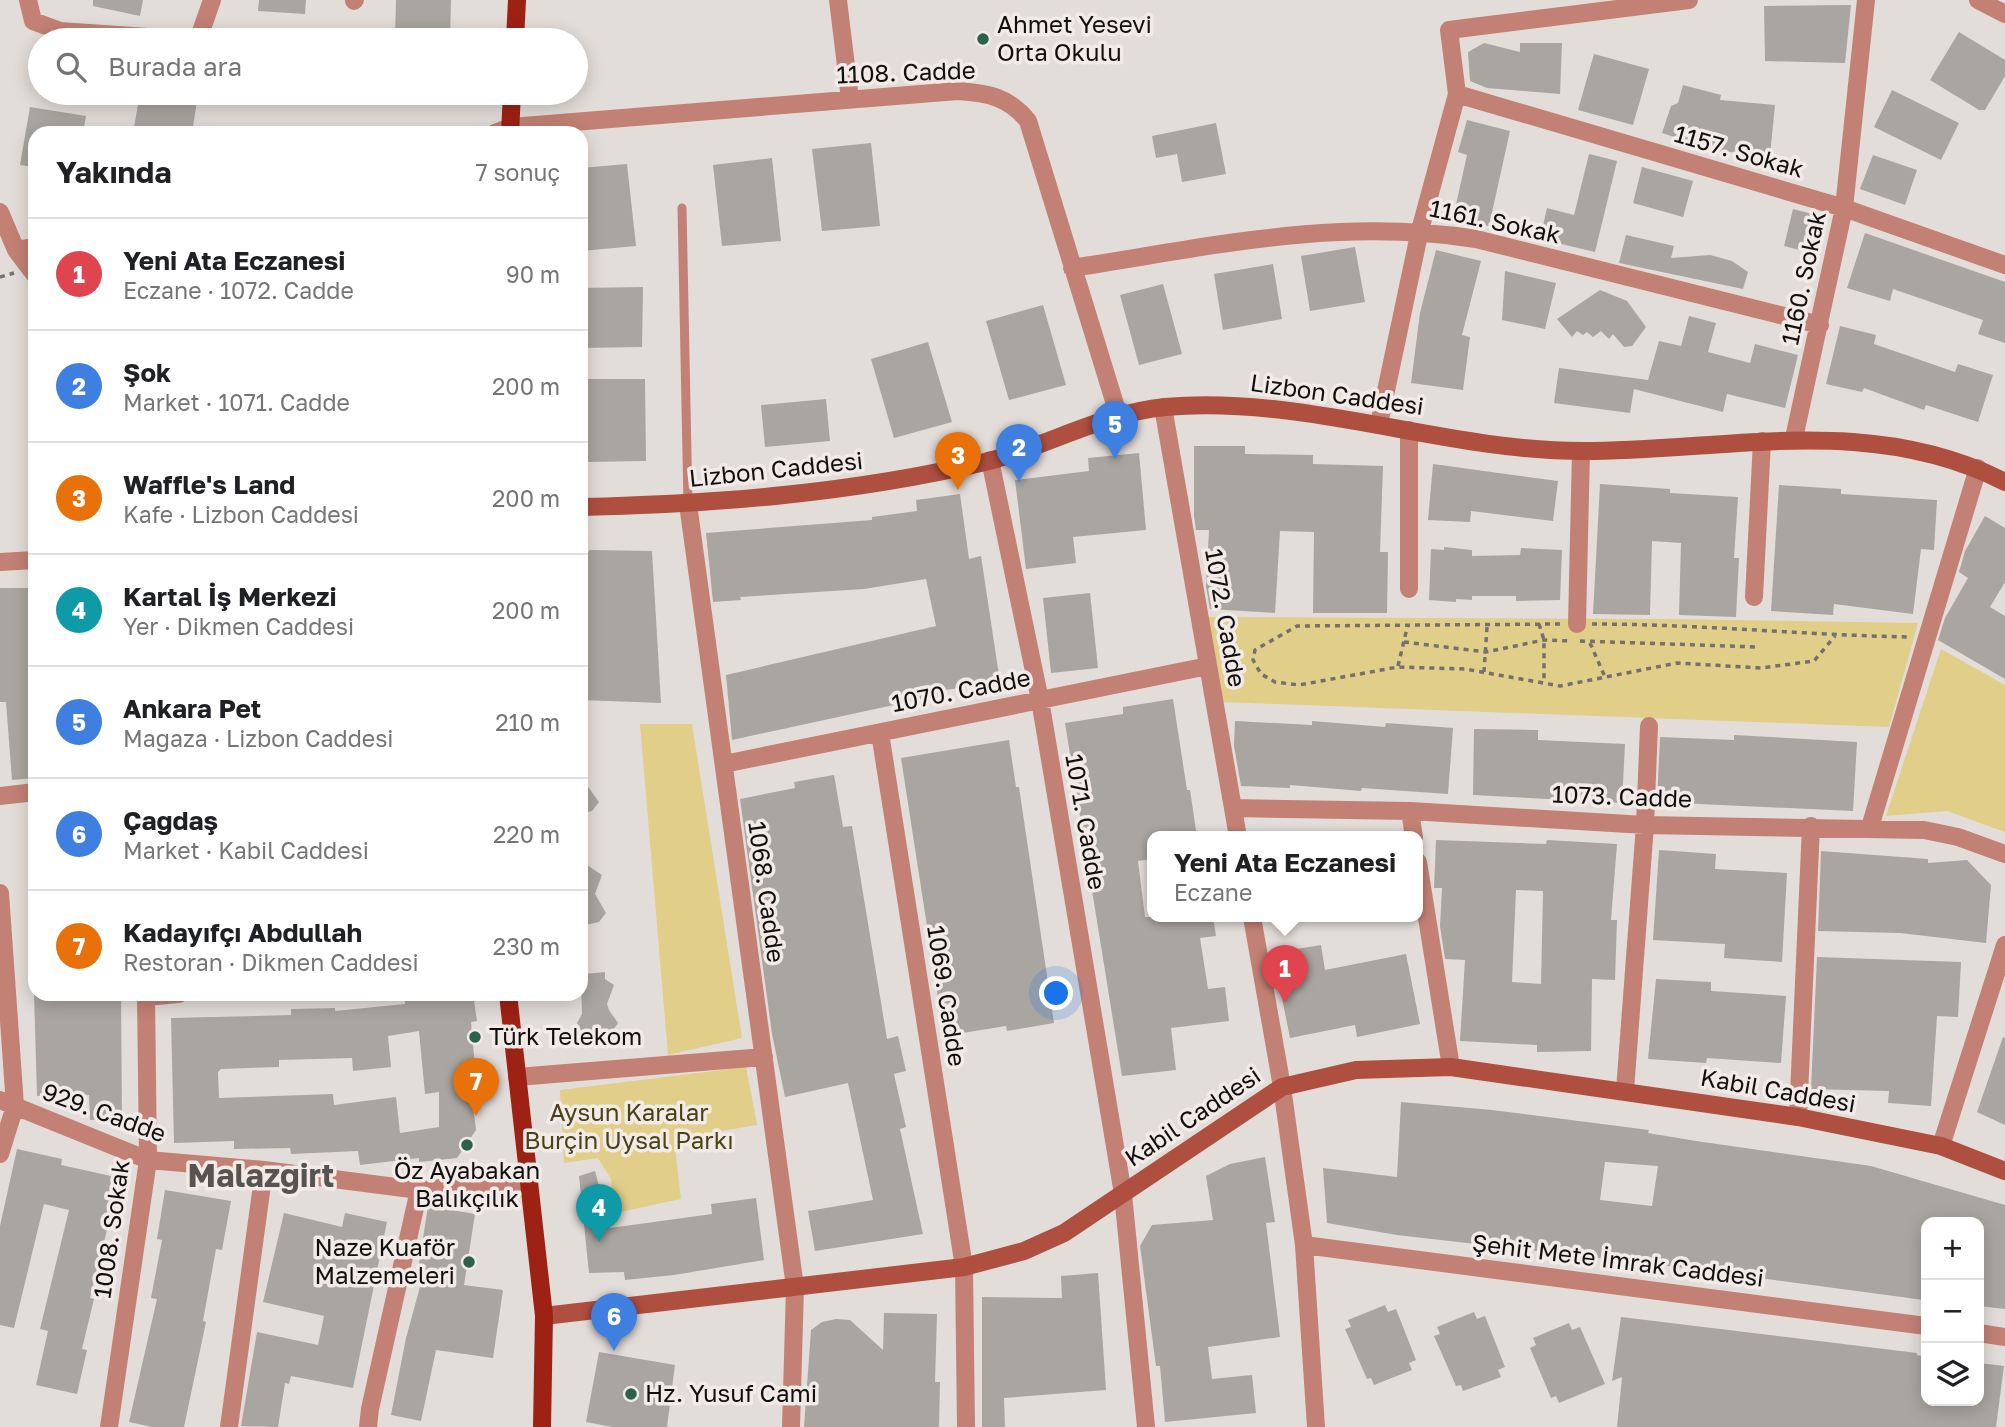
<!DOCTYPE html>
<html lang="tr">
<meta charset="utf-8">
<style>
:root{--surface:#fff;--page:#f2f2f2;--text:#202124;--muted:#757577;--line:#e0e0e0;--accent:#d93025}
body{margin:0;font-family:"Golos Text",sans-serif;background:var(--page);color:var(--text)}
.controls{position:absolute;right:21px;bottom:21px;display:grid;overflow:hidden;border-radius:14px;box-shadow:0 4px 18px #0003}
.controls button{width:63px;height:63px;display:grid;place-items:center;padding:0;border:0;border-bottom:2px solid var(--line);background:var(--surface);color:var(--text);font:35px sans-serif}
.you{position:absolute;left:1057px;top:994px;width:24px;height:24px;margin:-18px;border:5px solid #fff;border-radius:50%;background:#1a73e8;box-shadow:0 0 0 10px #1a73e833}
.badge{display:grid;place-items:center;width:46px;height:46px;border-radius:50%;background:var(--accent);color:#fff;font-size:23px;font-weight:700}
.pin{position:absolute;translate:-50% -58px;filter:drop-shadow(0 2px 4px #0008)}
.pin::after{content:'';position:absolute;top:37px;width:24px;height:21px;background:inherit;clip-path:polygon(0 0,100% 0,50% 100%)}
.popup{position:absolute;left:1147px;top:831px;width:276px;height:91px;box-sizing:border-box;display:grid;place-content:center;border-radius:14px;background:var(--surface);filter:drop-shadow(0 2px 5px #0005);font-size:23px;white-space:nowrap;color:var(--muted)}
.popup b{font-size:26px;color:var(--text)}
.popup::after{content:'';position:absolute;left:50%;top:100%;margin-left:-14px;border:14px solid transparent;border-top-color:var(--surface)}
.list{margin:0;padding:0;list-style:none}
h2{display:flex;justify-content:space-between;align-items:center;height:91px;margin:0;padding:0 28px;font-size:30px}
h2 small{font-size:23px;font-weight:400;color:var(--muted)}
.list li{display:grid;grid-template-columns:46px 1fr auto;gap:21px;align-items:center;box-sizing:border-box;height:112px;padding:0 28px;border-top:2px solid var(--line)}
.list b{display:block;font-size:26px;white-space:nowrap}
.list p{margin:0;font-size:23px;white-space:nowrap;color:var(--muted)}
.list em{font-size:23px;font-style:normal;color:var(--muted)}
.icon{flex:none;width:38px;height:38px;fill:none;stroke:currentColor;stroke-width:2;stroke-linecap:round;stroke-linejoin:round}
.map{position:relative;flex:none;width:2005px;height:1427px;overflow:hidden}
.search{position:absolute;background:var(--surface);box-shadow:0 4px 18px #0003;left:28px;top:28px;width:560px;height:77px;display:flex;align-items:center;gap:18px;box-sizing:border-box;padding:0 24px;border-radius:38px;color:var(--muted);font-size:26px}
.panel{position:absolute;background:var(--surface);box-shadow:0 4px 18px #0003;left:28px;top:126px;width:560px;height:875px;border-radius:21px}
.map>svg:first-child{display:block}
</style>
<div class="map">
<svg width="2005" height="1427" viewBox="0 0 2005 1427">
<rect width="100%" height="100%" fill="#e3ddd9"/>
<path fill="#e0ce89" d="M1207,617L1667,619L1918,623L1889,727L1220,702Z
M1941,649L2005,685V832L1947,811L1886,816Z
M640,724H692L742,1038L668,1055Z
M746,1067L757,1125L674,1139L681,1199L615,1213L611,1179L598,1158L564,1163L560,1090Z"/>
<path fill="#a9a5a0" fill-rule="evenodd" d="M93,0H143L140,16L93,6Z
M259,0H306L305,14L258,11Z
M396,0H451L450,39L395,37Z
M1851,5L1845,63L1765,61L1764,6Z
M1959,32L2005,60V76L1985,110H1979L1930,80Z
M1484,43L1520,52V43H1562L1560,94L1487,88L1470,81L1468,52Z
M1594,54L1649,69L1633,125L1578,110Z
M1683,85L1721,95L1720,100L1775,105L1770,155L1716,151L1662,133L1671,106L1678,103Z
M1892,90L1959,123L1941,160L1874,127Z
M140,93L197,101L192,133H133Z
M30,107L86,116L83,133H35V167L20,165Z
M1467,120L1510,131L1489,226L1453,218L1467,155L1458,152Z
M1216,123L1226,174L1182,182L1177,154L1156,158L1152,136Z
M871,143L880,226L822,231L812,149Z
M1589,154L1617,161L1595,252L1540,239L1547,208L1574,215Z
M1873,155L1917,170L1905,205L1860,189Z
M772,158L781,241L722,246L713,165Z
M627,164L636,246L581,251V168Z
M1642,167L1693,181L1683,217L1633,203Z
M1793,209L1824,217L1815,254L1784,246Z
M1865,233L2005,282V343L1978,334L1983,320L1893,289L1890,301L1847,288Z
M1626,235L1674,246L1671,258L1710,255L1732,261L1748,272L1743,289L1619,263Z
M1355,247L1365,302L1310,311L1301,256Z
M1436,250L1481,261L1462,335L1470,337L1463,390L1411,383L1420,313Z
M1273,264L1282,319L1223,330L1214,274Z
M1505,271L1556,283L1545,329L1502,320Z
M1163,284L1182,354L1139,365L1120,295Z
M643,287L642,347L581,348V288Z
M1600,290L1627,301L1646,327L1632,346L1624,347L1613,334L1609,339L1601,331L1593,337L1587,332L1583,335L1577,331L1572,337L1557,319Z
M1043,305L1066,385L1009,400L986,321Z
M1689,316L1716,323L1708,352L1750,363L1755,344L1798,355L1785,408L1727,394L1723,412L1634,389L1630,413L1554,403L1559,368L1648,380L1659,341L1681,346Z
M1840,326L1876,335L1874,344L1955,372L1958,364L1993,375L1978,422L1926,405L1924,410L1864,388L1862,392L1826,384Z
M928,342L952,422L894,438L871,359Z
M585,379H645L646,461L587,462Z
M826,399L830,441L765,447L761,405Z
M1194,446H1245V454L1313,455V464L1383,466L1380,552H1388L1387,613H1313L1314,532L1280,531L1275,613L1210,609L1206,586L1209,530H1196L1194,516Z
M1139,453L1146,530L1073,537L1076,563L1026,569L1015,480L1089,471L1088,458Z
M1433,464L1558,481L1553,521L1471,511L1470,522L1428,520Z
M1600,484L1670,489V493L1738,497L1734,558H1739L1736,617L1679,615L1681,543L1652,541L1650,615L1593,614Z
M1779,485L1841,489V494L1937,500L1934,550L1921,549L1913,614L1834,604L1833,615L1771,611Z
M960,494L969,559L981,556L1000,682L939,691L940,695L732,740L726,675L936,626L926,579L864,589L740,597L741,600L713,602L706,533L872,520V517L917,511L916,500Z
M1985,516L2005,528V582L1990,607L2005,616V679L1938,640L1945,618L1968,578L1959,572L1965,551Z
M1444,547L1472,550V556L1520,555L1521,548L1562,550L1560,600L1516,601V596H1472V600L1456,599V602L1429,600L1431,549L1444,550Z
M590,550L652,551L661,703L581,700V558Z
M0,588H35V778L12,780L6,702H0Z
M1090,593L1098,668L1051,673L1043,598Z
M1173,699L1187,790H1190L1197,837H1152V859L1138,861L1145,917H1213L1216,936L1200,938L1208,989L1225,987L1229,1021L1171,1028L1176,1070L1122,1076L1065,723L1123,714V707Z
M1235,721L1312,725V721L1385,727L1386,723L1453,728L1448,794L1362,788L1361,791L1290,785V788L1241,786L1234,746Z
M1474,729L1538,730V740L1625,744L1622,803L1473,795Z
M1734,735L1857,742L1853,811L1657,802L1660,737L1734,740Z
M1009,740L1016,787H1019L1054,1023L1007,1031L1006,1026L944,1036L901,758Z
M834,775L843,827L852,826L887,1039L898,1036L906,1071L894,1074L906,1127L900,1129L923,1234L815,1251L808,1211L873,1200L848,1083L785,1097L772,1034L740,799L795,788L794,782Z
M581,777L599,802L592,811L581,814Z
M1436,840L1546,844L1547,840L1617,844L1611,920H1617L1615,980L1592,979L1591,1051L1537,1052V1045L1460,1041L1465,960L1445,959L1440,926L1442,888H1434ZM1516,890L1543,891L1541,984L1512,982Z
M1659,850L1716,854L1715,869L1787,873L1782,962L1724,958L1725,944L1653,940Z
M1821,851L1928,859V863L1967,860L1991,885L1986,943L1900,933L1818,931Z
M581,861L602,875L595,894L606,913L599,922L581,926Z
M1321,945L1325,970L1406,954L1420,1024L1357,1037L1355,1025L1290,1038L1273,953Z
M1817,957L1961,962L1958,1017L1937,1016L1931,1106L1888,1103L1889,1091L1811,1089Z
M605,972V979L614,985L607,1004L609,1010L618,1023L611,1033L585,1037L577,1023L582,1014L581,979L584,974Z
M1656,979L1711,982V991L1786,996L1781,1063L1707,1058L1706,1063L1648,1059Z
M34,994H121L122,1118L90,1120L89,1095L37,1096Z
M404,994H473L477,1021L471,1022L477,1089H471L476,1130L457,1158L419,1162V1158L360,1165L358,1151L291,1154L290,1148L234,1149V1141L174,1143L171,1018L291,1015V1009L335,1008V1011L405,1004ZM419,1031L425,1094L439,1092V1127L400,1133L396,1097L334,1105L333,1094L219,1098L218,1072L221,1069L279,1067V1060L352,1058L353,1071L391,1067L388,1036Z
M2003,1037L2005,1038V1125L1977,1112Z
M1401,1102L1492,1110L1649,1130L1648,1133L1696,1141L1871,1166L2005,1205V1309L1979,1306V1222H1926L1924,1300L1685,1268L1397,1235L1327,1223L1323,1168L1397,1177ZM1605,1162L1658,1166L1652,1206L1600,1200Z
M17,1149L62,1159L61,1165L120,1178L90,1298L94,1299L82,1349L87,1350L77,1394L36,1385L48,1331L40,1329L69,1210L44,1204L14,1328L0,1325V1226Z
M1265,1157L1275,1222L1266,1223L1280,1337L1208,1347L1212,1379L1252,1375L1256,1413L1165,1422L1160,1366H1156L1140,1246L1152,1225L1213,1220L1206,1176L1230,1164Z
M595,1171L610,1228L712,1214L711,1204L756,1198L764,1260L674,1275L625,1280L624,1272L589,1273L579,1176Z
M165,1190L231,1201L222,1250L216,1249L203,1321L206,1322L184,1427H152L129,1422L157,1299L151,1298L162,1240L157,1239Z
M428,1206L475,1214L464,1285L503,1290L493,1358L436,1350L421,1421L391,1415L406,1338L426,1265L419,1264Z
M284,1213L342,1227L345,1213L387,1222L353,1388L291,1376L289,1384L285,1383L278,1427L241,1426L257,1332L318,1345L324,1316L263,1302Z
M1098,1273L1106,1390L1004,1398L1005,1427H982V1297L1062,1298L1061,1276Z
M1385,1305L1388,1312L1396,1309L1416,1360L1409,1363L1412,1370L1374,1385L1371,1378L1367,1379L1345,1329L1351,1327L1348,1320Z
M1474,1312L1477,1319L1485,1316L1505,1367L1498,1370L1501,1377L1463,1391L1461,1385L1456,1386L1434,1336L1440,1334L1437,1327Z
M884,1313L937,1314L935,1382H940L939,1427H804L811,1330L822,1322L836,1319L850,1320L883,1350Z
M1621,1317L1917,1353V1355L1926,1357V1401H1979V1363L2004,1366L1996,1427H1617L1622,1377L1612,1381Z
M1569,1323L1572,1330L1580,1327L1605,1384L1559,1403L1556,1396L1551,1398L1530,1348L1536,1345L1533,1338Z
M599,1352L675,1365L667,1427H612L586,1422Z"/>
<g fill="none" stroke-linecap="round" stroke-linejoin="round">
<path stroke="#74706e" stroke-width="3.5" stroke-dasharray="5 5" stroke-linecap="butt" d="M0,277L14,273
M1539,624L1544,640V683
M1560,624L1297,626L1255,650L1253,660L1261,674L1275,682L1299,685L1398,667L1465,669L1560,686L1677,663L1761,668L1814,661L1835,636
M1592,624C1698,624 1803,635 1909,637
M1580,641L1758,647
M1404,642L1486,652L1544,640L1572,641
M1590,643L1605,677
M1398,666L1408,624
M1484,672L1487,627"/>
<path stroke="#c38074" stroke-width="9" d="M682,208L688,504"/>
<path stroke="#c38074" stroke-width="18" d="M28,0L33,21L60,31L191,40
M838,0L850,99
M1978,0L2005,14
M354,1L355,0
M198,40L212,0
M1457,94L1844,208L2005,265
M495,133L511,127L958,91C988,93 1009,97 1028,121L1119,417
M0,212L16,250L35,247
M16,250L35,275
M1072,268C1208,247 1337,217 1476,239L1820,325
M1163,407L1238,837
M1379,424L1420,230L1457,94L1449,30L1689,0
M1409,430V589
M1794,438L1844,208L1866,0
M990,460L1040,700L1123,1194L1146,1427
M688,504L795,1287L791,1427
M0,562L35,560
M1754,597L1762,441
M1577,624L1581,451
M880,733L964,1267L966,1427
M724,764L1208,666
M0,796L35,792
M1233,808L1410,811L1645,825L1924,830L1958,837L2005,854
M1410,811L1414,837
M1870,827L1978,468
M1418,862L1451,1067
M0,893L15,1106L0,1154
M1252,917L1282,1087L1304,1245L1316,1427
M146,997L179,994
M517,1077L764,1057
M1625,1090L1645,825L1649,726
M0,1100L148,1160L264,1170L419,1190L528,1181
M1798,1117L1811,826
M1941,1146L2005,945
M1304,1245L1926,1326
M1979,1333L2005,1337
M109,1427L148,1160L146,994
M229,1427L264,1170
M368,1427L370,1409L419,1190"/>
<path stroke="#ae4f40" stroke-width="18" d="M581,507C717,504 852,493 985,462C1045,447 1103,413 1165,407C1308,395 1442,451 1583,451C1727,451 1870,413 2005,482
M544,1316L964,1267L1024,1251L1064,1233L1282,1087L1356,1070L1451,1067L1798,1117L1941,1146L2005,1171"/>
<path stroke="#9d2214" stroke-width="18" d="M515,40L517,0
M510,133L512,93
M508,994L544,1316L542,1427"/>
</g>
<g fill="#2c6248" stroke="#f1eae7" stroke-width="2.5">
<circle cx="983" cy="39" r="7"/>
<circle cx="475" cy="1037" r="7"/>
<circle cx="467" cy="1145" r="7"/>
<circle cx="469" cy="1262" r="7"/>
<circle cx="631" cy="1394" r="7"/>
</g>
<g text-anchor="middle" stroke-width="7" stroke-linejoin="round" paint-order="stroke">
<g font-size="24" fill="#110f0e" stroke="#f1eae7" text-anchor="start">
<text x="997" y="33">Ahmet Yesevi<tspan x="997" dy="28">Orta Okulu</tspan></text>
<text x="489" y="1045">Türk Telekom</text>
<text x="467" y="1179" text-anchor="middle">Öz Ayabakan<tspan x="467" dy="28">Balıkçılık</tspan></text>
<text x="455" y="1256" text-anchor="end">Naze Kuaför<tspan x="455" dy="28">Malzemeleri</tspan></text>
<text x="645" y="1402">Hz. Yusuf Cami</text>
</g>
<g font-size="24" fill="#110f0e" stroke="#f1eae7">
<text transform="translate(906 73) rotate(-2)" y="8">1108. Cadde</text>
<text transform="translate(1739 152) rotate(16)" y="8">1157. Sokak</text>
<text transform="translate(1495 222) rotate(12)" y="8">1161. Sokak</text>
<text transform="translate(1804 278) rotate(-78)" y="8">1160. Sokak</text>
<text transform="translate(1337 395) rotate(8)" y="8">Lizbon Caddesi</text>
<text transform="translate(776 470) rotate(-6)" y="8">Lizbon Caddesi</text>
<text transform="translate(1225 618) rotate(80)" y="8">1072. Cadde</text>
<text transform="translate(961 691) rotate(-11)" y="8">1070. Cadde</text>
<text transform="translate(1622 797) rotate(2)" y="8">1073. Cadde</text>
<text transform="translate(1085 822) rotate(80)" y="8">1071. Cadde</text>
<text transform="translate(766 892) rotate(82)" y="8">1068. Cadde</text>
<text transform="translate(946 996) rotate(81)" y="8">1069. Cadde</text>
<text transform="translate(1778 1091) rotate(10)" y="8">Kabil Caddesi</text>
<text transform="translate(104 1113) rotate(20)" y="8">929. Cadde</text>
<text transform="translate(1193 1117) rotate(-34)" y="8">Kabil Caddesi</text>
<text transform="translate(112 1229) rotate(-82)" y="8">1008. Sokak</text>
<text transform="translate(1618 1261) rotate(7)" y="8">Şehit Mete İmrak Caddesi</text>
</g>
<g font-size="24" fill="#4c4115" stroke="#f1eae7">
<text x="629" y="1121">Aysun Karalar<tspan x="629" dy="28">Burçin Uysal Parkı</tspan></text>
</g>
<g font-size="32" font-weight="bold" fill="#585350" stroke="#f1eae7">
<text x="261" y="1187">Malazgirt</text>
</g>
</g>
</svg>
<div class="controls">
<button>+</button>
<button>−</button>
<button><svg class="icon" aria-label="layers" viewBox="0 0 24 24"><path d="M12 4l9 5-9 5-9-5zM3 14l9 5 9-5"/></svg></button>
</div>
<div class="you"></div>
<div class="pin badge" style="left:1285px;top:1003px;background:#e0444e">1</div>
<div class="popup"><b>Yeni Ata Eczanesi</b>Eczane</div>
<div class="pin badge" style="left:1019px;top:482px;background:#3f7fe0">2</div>
<div class="pin badge" style="left:958px;top:490px;background:#e8710a">3</div>
<div class="pin badge" style="left:599px;top:1242px;background:#0f9aa8">4</div>
<div class="pin badge" style="left:1115px;top:459px;background:#3f7fe0">5</div>
<div class="pin badge" style="left:614px;top:1351px;background:#3f7fe0">6</div>
<div class="pin badge" style="left:476px;top:1116px;background:#e8710a">7</div>
<div class="search"><svg class="icon" aria-label="search" viewBox="0 0 24 24"><circle cx="10" cy="10" r="6"/><path d="M15 15l6 6"/></svg>Burada ara</div>
<section class="panel">
<h2>Yakında<small>7 sonuç</small></h2>
<ul class="list">
<li><span class="badge" style="background:#e0444e">1</span><div><b>Yeni Ata Eczanesi</b><p>Eczane · 1072. Cadde</p></div><em>90 m</em></li>
<li><span class="badge" style="background:#3f7fe0">2</span><div><b>Şok</b><p>Market · 1071. Cadde</p></div><em>200 m</em></li>
<li><span class="badge" style="background:#e8710a">3</span><div><b>Waffle's Land</b><p>Kafe · Lizbon Caddesi</p></div><em>200 m</em></li>
<li><span class="badge" style="background:#0f9aa8">4</span><div><b>Kartal İş Merkezi</b><p>Yer · Dikmen Caddesi</p></div><em>200 m</em></li>
<li><span class="badge" style="background:#3f7fe0">5</span><div><b>Ankara Pet</b><p>Mağaza · Lizbon Caddesi</p></div><em>210 m</em></li>
<li><span class="badge" style="background:#3f7fe0">6</span><div><b>Çağdaş</b><p>Market · Kabil Caddesi</p></div><em>220 m</em></li>
<li><span class="badge" style="background:#e8710a">7</span><div><b>Kadayıfçı Abdullah</b><p>Restoran · Dikmen Caddesi</p></div><em>230 m</em></li>
</ul>
</section>
</div>
